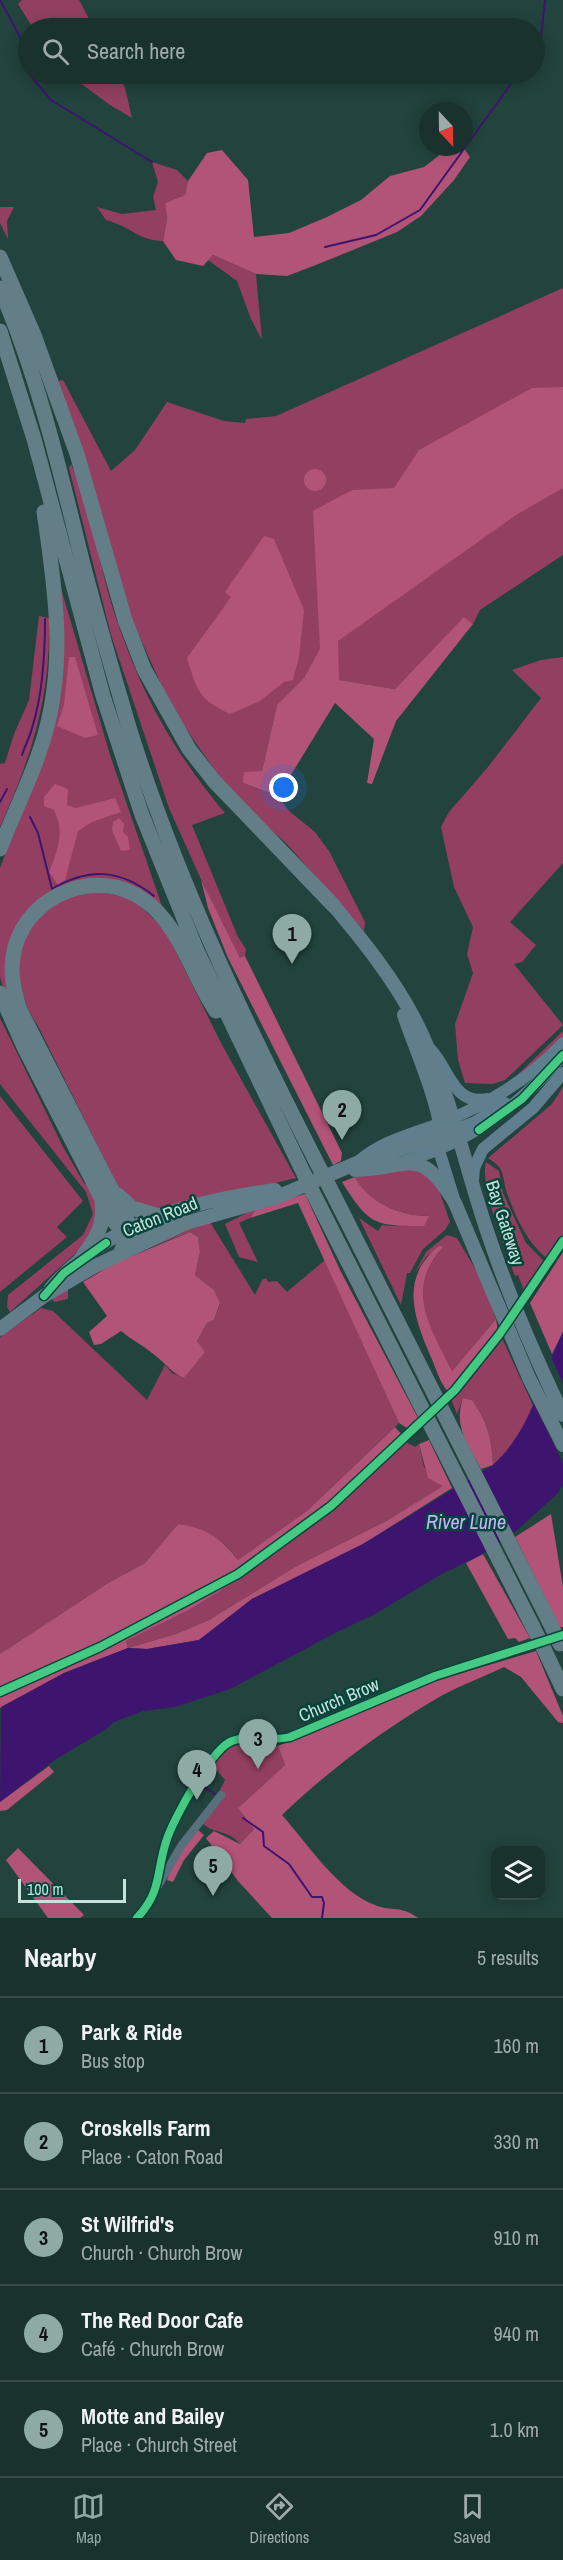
<!DOCTYPE html>
<meta charset="utf-8">
<style>
:root{--surface:#1a322e;--page:#273e3a;--text:#f1f3f6;--muted:#9faaaa;--line:#384d4a;--accent:#8daaa4}
body{margin:0;font-family:"Archivo Narrow",sans-serif;background:var(--page);color:var(--text)}
.controls{position:absolute;right:18px;bottom:18px;display:grid;overflow:hidden;border-radius:12px;box-shadow:0 3px 15px #0003}
.controls button{width:54px;height:54px;display:grid;place-items:center;padding:0;border:0;border-bottom:2px solid var(--line);background:var(--surface);color:var(--text);font:30px sans-serif}
.compass{position:absolute;left:419px;top:102px;width:54px;height:54px;border-radius:50%;background:var(--surface);box-shadow:0 3px 15px #0003;rotate:158deg}
.scale{position:absolute;left:18px;bottom:15px;width:108px;box-sizing:border-box;padding-left:6px;border:3px solid #c6e2db;border-top:0;font-size:16px;line-height:21px;white-space:nowrap;color:#c6e2db;-webkit-text-stroke:4px #06453b;paint-order:stroke}
.you{position:absolute;left:284px;top:788px;width:21px;height:21px;margin:-15px;border:4px solid #fff;border-radius:50%;background:#1a73e8;box-shadow:0 0 0 9px #1a73e833}
.badge{display:grid;place-items:center;width:39px;height:39px;border-radius:50%;background:var(--accent);color:#111;font-size:20px;font-weight:700}
.pin{position:absolute;translate:-50% -50px;filter:drop-shadow(0 2px 3px #0008)}
.pin::after{content:'';position:absolute;top:32px;width:21px;height:18px;background:inherit;clip-path:polygon(0 0,100% 0,50% 100%)}
.list{margin:0;padding:0;list-style:none}
h2{display:flex;justify-content:space-between;align-items:center;height:78px;margin:0;padding:0 24px;font-size:26px}
h2 small{font-size:20px;font-weight:400;color:var(--muted)}
.list li{display:grid;grid-template-columns:39px 1fr auto;gap:18px;align-items:center;box-sizing:border-box;height:96px;padding:0 24px;border-top:2px solid var(--line)}
.list b{display:block;font-size:22px;white-space:nowrap}
.list p{margin:0;font-size:20px;white-space:nowrap;color:var(--muted)}
.list em{font-size:20px;font-style:normal;color:var(--muted)}
.icon{flex:none;width:33px;height:33px;fill:none;stroke:currentColor;stroke-width:2;stroke-linecap:round;stroke-linejoin:round}
.map{position:relative;flex:none;width:563px;height:1918px;overflow:hidden}
.search{position:absolute;background:var(--surface);box-shadow:0 3px 15px #0003;left:18px;right:18px;top:18px;height:66px;display:flex;align-items:center;gap:15px;box-sizing:border-box;padding:0 21px;border-radius:33px;color:var(--muted);font-size:22px}
.sheet{height:558px;background:var(--surface)}
nav{display:flex;justify-content:space-around;align-items:center;box-sizing:border-box;height:84px;border-top:2px solid var(--line);background:var(--surface);font-size:16px;color:var(--muted)}
nav a{display:grid;justify-items:center;gap:3px}
nav .on{color:var(--accent)}
.map>svg:first-child{display:block}
</style>
<div class="map">
<svg width="563" height="1918" viewBox="0 0 563 1918">
<rect width="100%" height="100%" fill="#23433e"/>
<path fill="#933f61" d="M22,0H79L94,28H33L18,4Z
M68,74H118L125,88L132,118L110,105Z
M152,162L177,170L188,181L185,195L165,203L167,219L163,241C139,241 130,226 106,220L97,207L122,214L156,210L153,197L158,182Z
M0,207H14L7,221L8,239L0,223Z
M213,255L256,274L262,340L251,319L237,281L208,260Z
M563,288V555L480,610L473,624L464,618L395,689L339,680L277,705L262,771L243,783L278,796L289,811L315,832L329,851L365,922L364,931L286,843L251,812L219,776L172,709L133,622L55,382L63,380L111,471L135,450L167,402L224,421L245,423L246,419L276,416Z
M71,464C92,509 98,562 113,609C139,689 171,749 225,813L192,825L238,937L246,949L245,956L240,959L222,926L169,808L111,635L69,468Z
M60,585L111,758L164,912L106,881L29,913L12,1000L3,988L0,977V868L42,760Z
M39,616L49,618C51,696 32,756 0,827V764L5,763L14,734L29,700Z
M563,657V863L510,922L536,945L522,962L514,964L563,1025L505,1080L493,1084L465,1083L458,1060L455,1024L473,973L467,954L473,927L454,887L441,827L449,812L488,767L541,698L512,670L541,660Z
M99,892L126,897L137,903L165,930L221,1043L296,1178L164,1209H151L124,1199L38,1026C13,990 10,939 48,910C55,905 63,898 71,896C80,894 90,893 99,892Z
M0,1018L63,1147L84,1183L92,1190L101,1215L88,1242L10,1312L7,1307L8,1295L83,1235L93,1214L86,1192L0,1084Z
M563,1031V1041L509,1083Z
M563,1087V1236L549,1260C527,1243 516,1218 507,1193C501,1175 507,1170 488,1158L552,1104Z
M0,1096L83,1201L57,1227L67,1237L0,1292Z
M486,1162L499,1171L503,1193L526,1243L546,1263L524,1291L518,1275L515,1276C506,1251 479,1185 486,1162Z
M409,1169L428,1175L438,1187L450,1222L445,1230L423,1249L410,1273H407L401,1305L359,1218L378,1231L382,1225L395,1226L429,1216C402,1216 367,1203 355,1177Z
M256,1208L250,1218L239,1223L258,1262L239,1257L225,1224Z
M210,1222L255,1295L262,1280L266,1278L268,1282L277,1281L287,1292L325,1260L399,1423L308,1510L238,1560C223,1538 204,1528 178,1524L145,1563L108,1583L0,1654V1337L41,1308L53,1311L147,1400L165,1365L172,1373L184,1378L204,1352L197,1341L207,1323L214,1320L220,1304L214,1290L195,1275L200,1252L198,1237L190,1232L135,1253L68,1288V1299L54,1302L52,1298C106,1264 148,1241 210,1222Z
M447,1235L457,1238L480,1277L496,1319L452,1371C431,1329 404,1290 443,1247L427,1256L415,1273L426,1252Z
M501,1336L534,1408L510,1449L493,1465C492,1439 487,1421 472,1400L463,1398L457,1414L451,1399Z
M406,1442L415,1447L419,1444L424,1467L444,1486L388,1520L295,1567L209,1620L176,1634L128,1648L126,1641L189,1610L251,1572L249,1569L340,1499Z
M240,1743L278,1746L285,1765L238,1808L254,1829L240,1844C227,1829 217,1835 203,1824L225,1780L213,1766L226,1749Z"/>
<path fill="#b25378" d="M439,147H463L470,157L454,180L421,216L397,232L321,263L287,276L256,274L213,255L203,266L176,260L163,241L167,219L165,203L185,195L188,181L207,153L222,150L248,180L254,237L289,233L327,217L361,200L390,176L424,167L441,154Z
M563,387V488L516,515L338,641L339,680L395,689L464,617L473,624L396,721L372,784L367,783L374,739L335,703L278,796L243,783L244,772L262,771L277,705L304,678L320,649L313,511L352,490L394,488L419,450L532,388Z
M304 480a11 11 0 1 1 22 0a11 11 0 1 1-22 0Z
M264,536L274,539L304,610L299,657L293,680L284,682L260,701L230,714C198,699 197,690 187,658L231,597L225,592Z
M69,657H75L98,735L85,738L57,726L64,705Z
M55,784L68,789L67,805L76,808L115,798L121,812L92,822L78,831L65,880L58,885L49,872C58,850 65,832 54,810L44,806V797Z
M119,818L124,824L123,832L128,837L130,850L121,851L112,830L113,822Z
M201,880L240,958L245,956L342,1153L341,1161L333,1165L228,958L208,908Z
M355,1177C367,1202 402,1217 429,1216L424,1226C374,1226 369,1225 342,1182Z
M305,1194L340,1270L418,1418L407,1428L399,1423L298,1203L250,1218L256,1208Z
M190,1232L198,1237L200,1252L195,1275L214,1290L220,1303L214,1320L207,1323L197,1341L205,1352L184,1378C172,1373 167,1365 157,1357C146,1347 133,1341 121,1331L101,1344L94,1345L89,1332L107,1316L83,1282L115,1263Z
M439,1246L443,1247C404,1290 431,1328 452,1371L496,1319L498,1331L448,1392C439,1381 436,1368 430,1355C413,1315 400,1277 439,1246Z
M563,1252V1332L552,1354L530,1303Z
M463,1398L472,1400C487,1421 492,1439 493,1465L481,1469C468,1444 453,1427 463,1398Z
M395,1427L402,1435C356,1486 301,1527 244,1564L251,1572L189,1610L126,1641L128,1648L176,1634L209,1620L295,1567L388,1520L443,1486L428,1478L419,1444L429,1440L452,1488L363,1544L252,1599L199,1640L147,1649L128,1648L64,1673L0,1708V1654L108,1583L145,1563L178,1524C207,1528 221,1538 238,1560L308,1510Z
M551,1514L563,1587V1627H560L515,1537Z
M483,1554L530,1638L519,1642L515,1638L508,1639L466,1563Z
M536,1651L563,1716V1723L558,1722L521,1677L504,1667C483,1677 461,1685 441,1696C384,1729 329,1770 282,1815C306,1842 340,1893 375,1905C392,1912 401,1905 418,1918H272L238,1881L206,1838L214,1831L240,1844L254,1829L238,1808L285,1765L278,1746L434,1681Z
M49,1766L54,1772L7,1810L0,1811V1802Z
M197,1829L204,1835L184,1860L173,1882L167,1880L173,1863Z
M18,1848L84,1915L80,1918H48L6,1860Z"/>
<path fill="#3d156f" d="M563,1332V1485L557,1494L517,1530L483,1554L440,1575L375,1614L335,1633L230,1689L175,1707L143,1711L114,1722L105,1730L56,1759L0,1802L1,1707L64,1673L128,1648L147,1649L199,1640L252,1599L363,1544L493,1465C533,1428 540,1379 563,1332Z"/>
<path fill="#23433e" d="M549,1353L563,1383V1463L533,1402Z"/>
<g fill="none" stroke-linecap="round" stroke-linejoin="round">
<path stroke="#3d156f" stroke-width="2" d="M0,0L19,35L28,72
M534,47L541,37L545,0
M29,74L51,100L152,162
M325,247L376,235L420,210L518,74
M22,755C25,745 30,737 32,728C43,694 45,655 45,619
M0,802L7,789
M30,817L38,833L52,889C89,867 120,869 154,896
M201,1785L217,1795
M243,1818L263,1832L264,1846L289,1864L312,1897H322L324,1903L322,1918"/>
<path stroke="#56707c" stroke-width="8" d="M158,1886L181,1846L221,1795"/>
<path stroke="#56707c" stroke-width="10" d="M137,1918C162,1891 156,1873 166,1842C172,1821 212,1748 232,1741C251,1734 271,1742 290,1737L435,1676L546,1640"/>
<path stroke="#5f7f8e" stroke-width="12" d="M431,1050C449,1069 454,1106 487,1099
M449,1132L475,1122L505,1103
M437,1144L454,1199
M359,1161C382,1141 412,1134 441,1123C488,1104 528,1080 563,1043
M403,1162C469,1142 519,1107 563,1055
M473,1181L474,1168L483,1149L533,1108L563,1073"/>
<path stroke="#627e8a" stroke-width="14" d="M334,906C364,942 393,978 415,1020C449,1087 463,1160 487,1231C508,1294 534,1355 563,1415
M404,1015C413,1043 451,1127 439,1150
M355,1170C409,1169 419,1143 455,1203L529,1378L563,1445
M51,1288C108,1222 193,1201 275,1190
M0,1329L44,1296L93,1267L186,1223L277,1197L357,1163L439,1137L459,1141"/>
<path stroke="#647e87" stroke-width="15" d="M0,257L34,335L77,454L125,620L144,669L189,749L214,781L334,906
M0,288C38,376 59,467 82,560C96,615 112,669 128,724C176,880 247,1026 321,1171
M0,331L34,439L103,696L142,815L197,951L305,1176
M0,849C14,811 34,774 45,734C66,660 55,587 44,512
M0,993L24,1047L102,1199L115,1223L133,1234L186,1223
M329,1186L549,1621
M312,1191L533,1627
M118,1195L132,1208L159,1216
M121,1252L129,1233L128,1222L20,1010C13,989 9,969 15,947C30,893 98,867 144,900C180,925 192,976 216,1011
M81,1259C95,1240 105,1227 102,1202
M544,1649L563,1689"/>
<path stroke="#647e87" stroke-width="15" d="M321,1171L329,1186
M305,1176L312,1191
M549,1621L560,1644
M533,1627L544,1649"/>
<g stroke="#06453b" stroke-width="11">
<path id="cycleway" d="M479,1130L522,1099L563,1055
M44,1296L64,1273L106,1243
M0,1692L100,1647L238,1574L331,1506L455,1390L499,1335L563,1241
M137,1918C162,1891 156,1873 166,1842C172,1821 212,1748 232,1741C251,1734 271,1742 290,1737L435,1676L563,1635"/>
</g>
<use href="#cycleway" stroke="#46c982" stroke-width="8"/>
</g>
<g text-anchor="middle" stroke-width="5" stroke-linejoin="round" paint-order="stroke">
<g font-size="18" fill="#c6e2db" stroke="#06453b">
<text transform="translate(160 1217) rotate(-22)" y="6">Caton Road</text>
<text transform="translate(505 1223) rotate(72)" y="6">Bay Gateway</text>
<text transform="translate(339 1700) rotate(-23)" y="6">Church Brow</text>
</g>
<g font-size="20" font-style="italic" fill="#cab1fe" stroke="#06453b">
<text x="466" y="1529">River Lune</text>
</g>
</g>
</svg>
<div class="controls">
<button><svg class="icon" aria-label="layers" viewBox="0 0 24 24"><path d="M12 4l9 5-9 5-9-5zM3 14l9 5 9-5"/></svg></button>
</div>
<svg class="compass" viewBox="-18 -18 36 36"><path d="M0-13l5 13h-10z" fill="#e53935"/><path d="M0 13l5-13h-10z" fill="#9faaaa"/></svg>
<div class="scale">100 m</div>
<div class="you"></div>
<div class="pin badge" style="left:292px;top:964px">1</div>
<div class="pin badge" style="left:342px;top:1140px">2</div>
<div class="pin badge" style="left:258px;top:1769px">3</div>
<div class="pin badge" style="left:197px;top:1800px">4</div>
<div class="pin badge" style="left:213px;top:1896px">5</div>
<div class="search"><svg class="icon" aria-label="search" viewBox="0 0 24 24"><circle cx="10" cy="10" r="6"/><path d="M15 15l6 6"/></svg>Search here</div>
</div>
<section class="sheet">
<h2>Nearby<small>5 results</small></h2>
<ul class="list">
<li><span class="badge">1</span><div><b>Park &amp; Ride</b><p>Bus stop</p></div><em>160 m</em></li>
<li><span class="badge">2</span><div><b>Croskells Farm</b><p>Place · Caton Road</p></div><em>330 m</em></li>
<li><span class="badge">3</span><div><b>St Wilfrid's</b><p>Church · Church Brow</p></div><em>910 m</em></li>
<li><span class="badge">4</span><div><b>The Red Door Cafe</b><p>Café · Church Brow</p></div><em>940 m</em></li>
<li><span class="badge">5</span><div><b>Motte and Bailey</b><p>Place · Church Street</p></div><em>1.0 km</em></li>
</ul>
</section>
<nav>
<a class="on"><svg class="icon" aria-label="map" viewBox="0 0 24 24"><path d="M3 6l6-2 6 2 6-2v14l-6 2-6-2-6 2zM9 4v14M15 6v14"/></svg>Map</a>
<a><svg class="icon" aria-label="directions" viewBox="0 0 24 24"><path d="M12 3l9 9-9 9-9-9zM9 14v-3h6M13 9l2 2-2 2"/></svg>Directions</a>
<a><svg class="icon" aria-label="saved" viewBox="0 0 24 24"><path d="M7 4h10v16l-5-4-5 4z"/></svg>Saved</a>
</nav>
